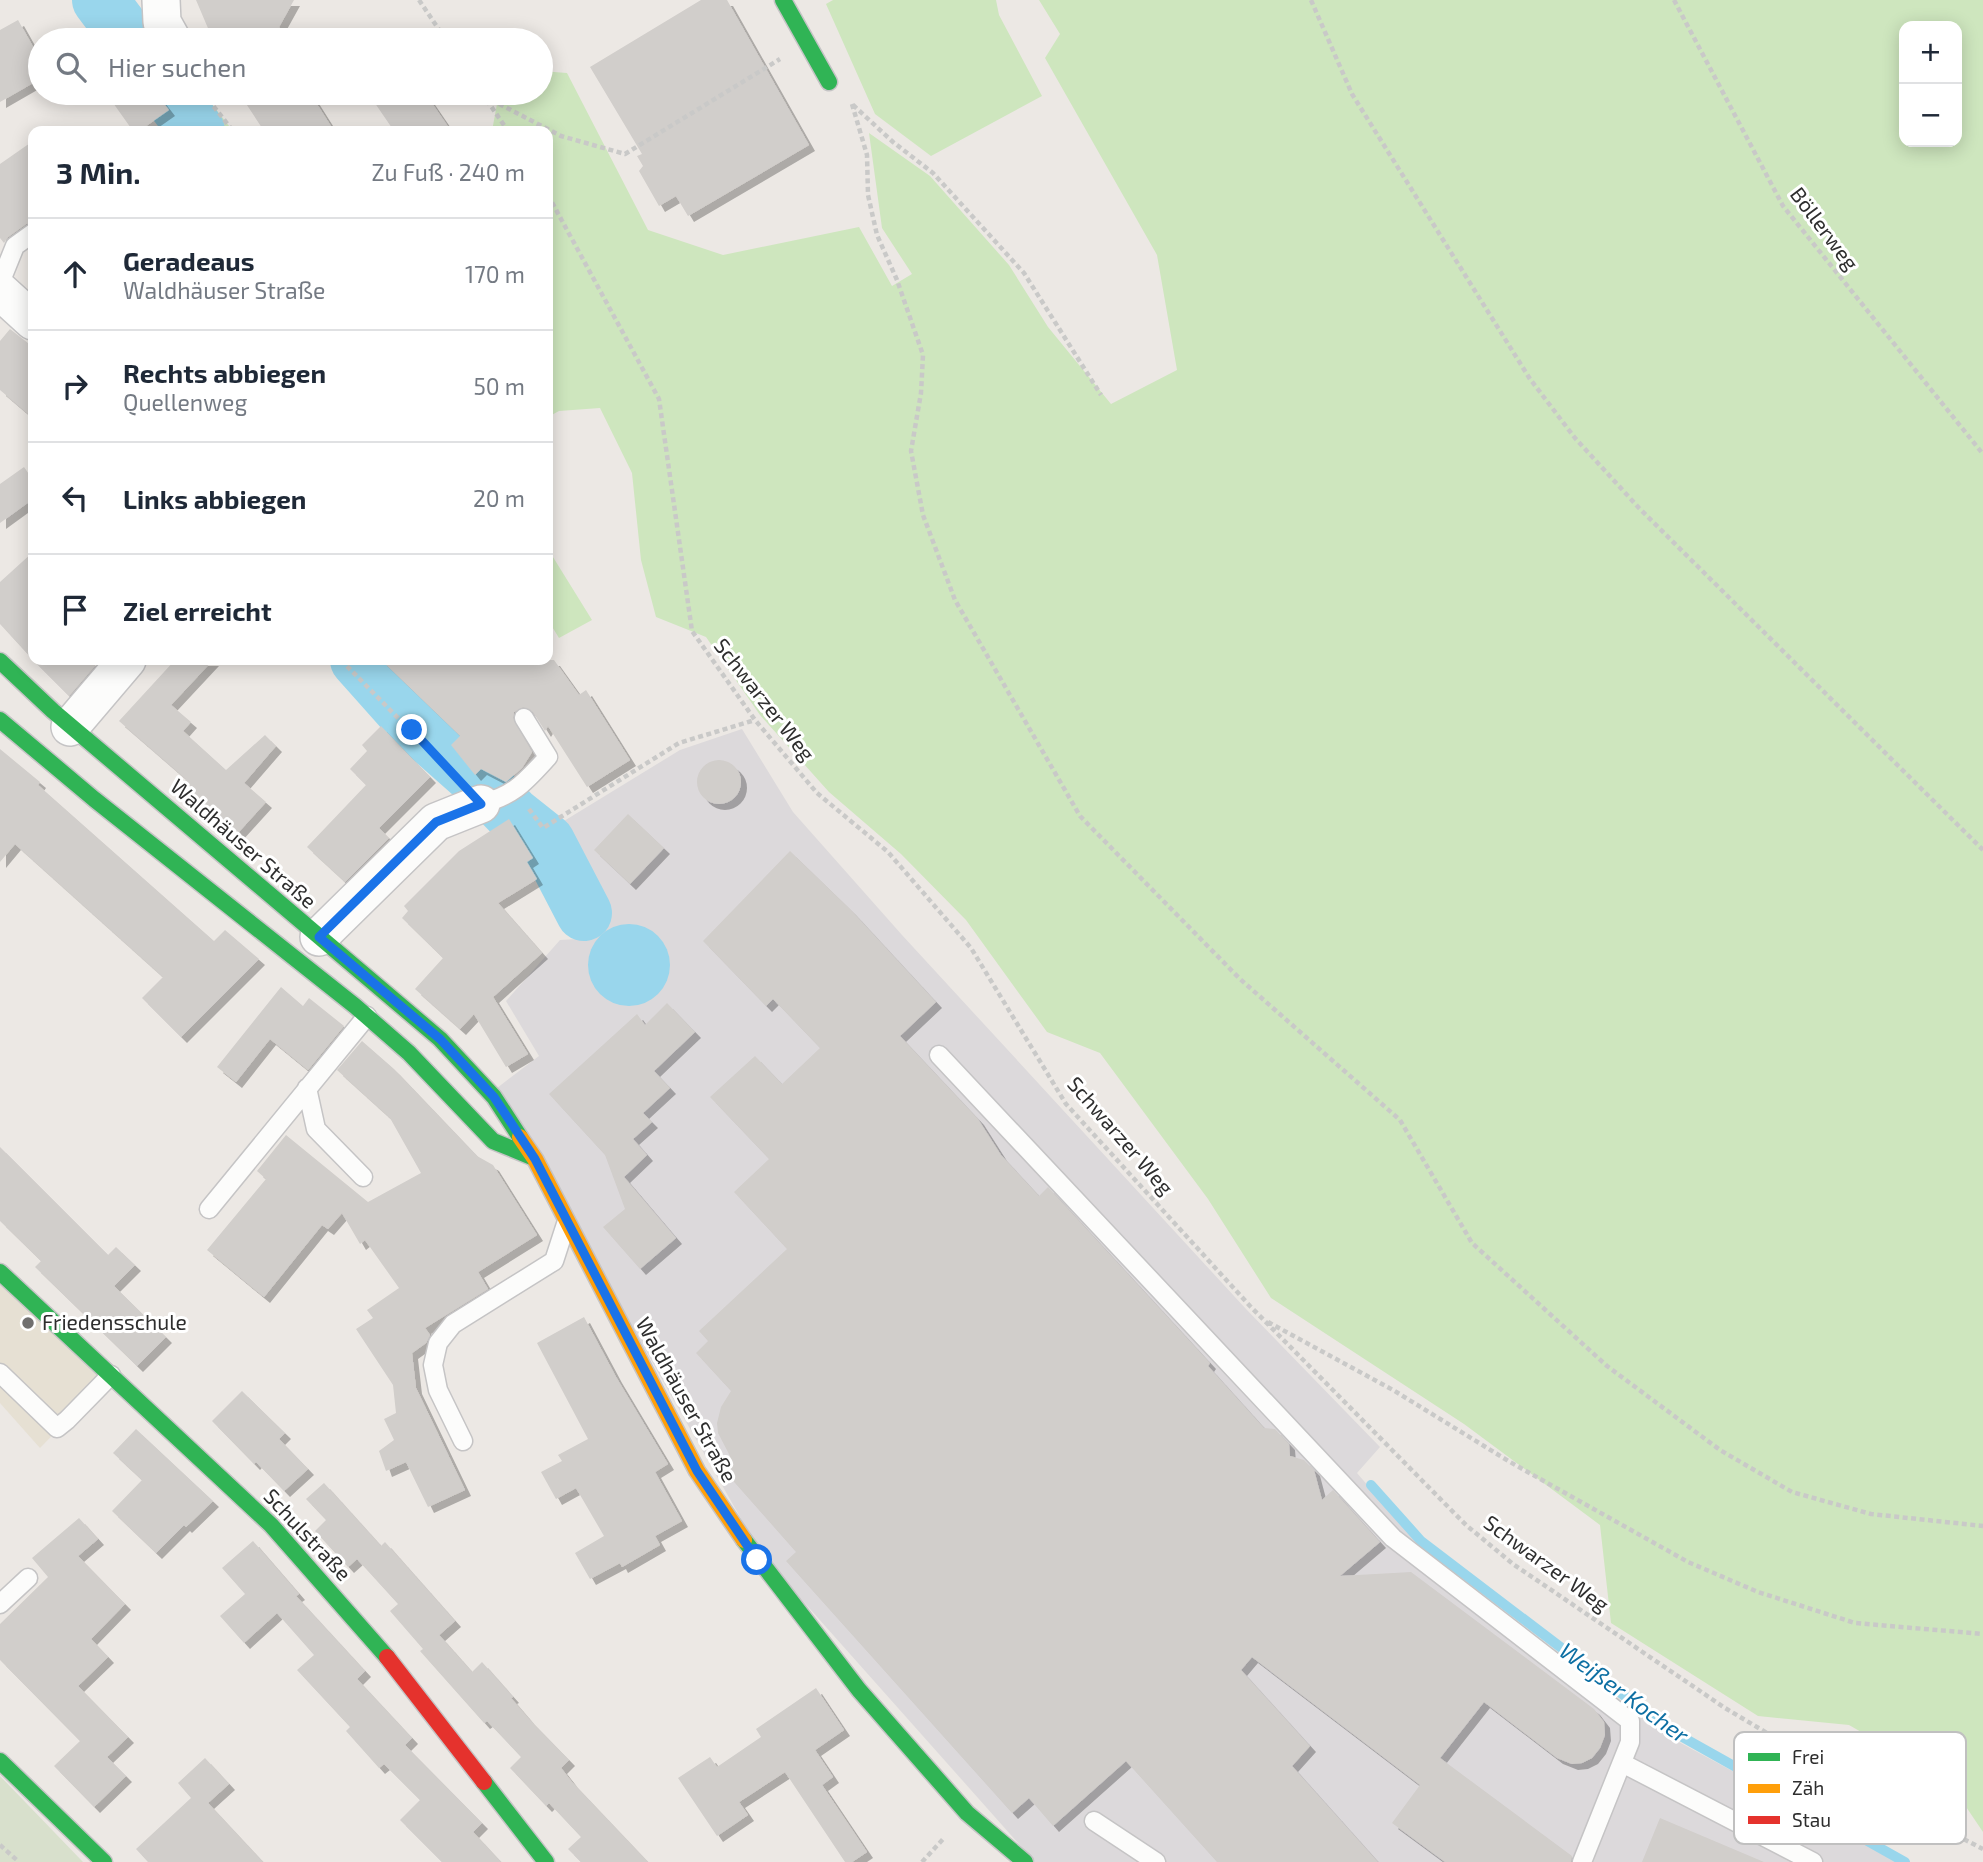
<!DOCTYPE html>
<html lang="de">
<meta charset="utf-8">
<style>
:root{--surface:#fff;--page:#f6f6f7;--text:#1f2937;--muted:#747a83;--line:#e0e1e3}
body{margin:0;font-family:"Exo 2",sans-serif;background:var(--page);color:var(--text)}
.controls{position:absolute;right:21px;top:21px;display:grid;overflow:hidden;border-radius:14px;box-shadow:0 4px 18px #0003}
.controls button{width:63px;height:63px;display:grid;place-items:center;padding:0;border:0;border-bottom:2px solid var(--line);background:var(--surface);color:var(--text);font:35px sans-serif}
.stop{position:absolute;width:21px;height:21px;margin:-16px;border:5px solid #1a73e8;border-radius:50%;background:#fff}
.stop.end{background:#1a73e8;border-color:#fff;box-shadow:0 2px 7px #0008}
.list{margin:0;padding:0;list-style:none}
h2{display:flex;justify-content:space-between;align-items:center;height:91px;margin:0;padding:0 28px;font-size:30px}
h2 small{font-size:23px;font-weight:400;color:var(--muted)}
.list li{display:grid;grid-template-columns:46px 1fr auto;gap:21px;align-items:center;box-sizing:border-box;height:112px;padding:0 28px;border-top:2px solid var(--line)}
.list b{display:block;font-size:26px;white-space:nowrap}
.list p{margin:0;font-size:23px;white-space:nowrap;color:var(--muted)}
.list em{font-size:23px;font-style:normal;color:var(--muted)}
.icon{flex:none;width:38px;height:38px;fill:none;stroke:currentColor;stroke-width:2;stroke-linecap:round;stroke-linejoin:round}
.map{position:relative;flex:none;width:1983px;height:1862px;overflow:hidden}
.search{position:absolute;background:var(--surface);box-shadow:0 4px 18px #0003;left:28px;top:28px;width:525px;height:77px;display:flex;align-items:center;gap:18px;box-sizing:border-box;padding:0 24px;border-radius:38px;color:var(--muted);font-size:26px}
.panel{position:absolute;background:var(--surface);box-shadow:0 4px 18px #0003;left:28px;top:126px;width:525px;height:539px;border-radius:14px}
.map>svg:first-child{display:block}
</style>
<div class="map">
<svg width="1983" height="1862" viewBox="0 0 1983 1862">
<defs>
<filter id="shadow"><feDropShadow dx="6" dy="6" stdDeviation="0" flood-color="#0004"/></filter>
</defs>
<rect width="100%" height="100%" fill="#ece8e4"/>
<path fill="#dcd9db" d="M742,729L793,812L902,935L1246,1309L1380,1447L1357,1473L1418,1544L1666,1735L1900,1862H1035L761,1554L497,1088L539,1056L506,1001L560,940L577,939L591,916L546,832L680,750Z"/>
<path fill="#e6e0d3" d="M0,1272L111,1375L40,1448L0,1403Z"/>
<path fill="#cee6be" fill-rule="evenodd" d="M833,0H996L999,15L1042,96L931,156L875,114L826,4Z
M1039,0H1983V1832L1950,1783L1849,1725L1758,1716L1611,1623L1600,1525L1464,1424L1271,1298L1208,1199L1100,1053L1047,1032L966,920L901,854L829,792L760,715L706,637L656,617L641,560L632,473L600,408L559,411L548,417V131H492L499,93H541V71L567,73L648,230L723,255L859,227L892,286L912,274L882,228L869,133L930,176L1009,265L1048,327L1111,404L1177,370L1157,255L1045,58L1060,34ZM1904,26H1957V142H1904Z
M189,93H203L233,131H197L176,103Z
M548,549L592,620L559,638L548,620Z"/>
<path fill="#d8e0cc" d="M0,1776L83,1862H0Z"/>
<path fill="#99d6ec" d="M588 965a41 41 0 1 1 82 0a41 41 0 1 1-82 0Z"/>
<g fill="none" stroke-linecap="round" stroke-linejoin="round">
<path stroke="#99d6ec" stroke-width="10" d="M1371,1485L1421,1541L1668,1729L1905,1862"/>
<path stroke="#99d6ec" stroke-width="56" d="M100,0L130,40
M168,93L197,131
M358,660L415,724L484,785L513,815L547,842L584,913"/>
</g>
<path fill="#d1cecb" filter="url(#shadow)" d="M196,0H294L279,27L288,40H213Z
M701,0H727L809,145L688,216L676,196L659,206L639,171L643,166L637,156L642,154L590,67Z
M18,20L40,59V79L0,102V30Z
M106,93H156L169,110L139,131H133Z
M239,93H310L334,131H264Z
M368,93H425L451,131H394Z
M33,141V222L26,224L8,237L4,243L0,238V164Z
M10,329L33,347V418L0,390V341Z
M24,467L33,480V499L0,523V484Z
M33,552V660L0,624V582Z
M33,660H100L69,696Z
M175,660H213L171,705L191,722L183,731L226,770L265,735L276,746L244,783L266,802L237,834L181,784L186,779L119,721Z
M381,660H554L579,695L586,690L630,760L587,787L548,726L545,731L533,712L523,707L514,712L513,718L532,752L522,768L506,782L481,769L475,775L451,745L460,736Z
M381,726L430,777L379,828L389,838L345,882L307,847L366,785L350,769L367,751L362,745Z
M0,749L40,782L38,785L214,941L225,930L259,959L181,1037L142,998L163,977L15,844L0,862Z
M697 782a22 22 0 1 1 44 0a22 22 0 1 1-44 0Z
M628,814L664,848L630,884L594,850Z
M509,819L533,858L527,862L537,879L498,903L542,953L493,997L528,1054L506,1067L474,1014L460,1029L415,989L443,958L402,918L408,911L404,906L459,851Z
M790,851L850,909L936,1002L900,1036L978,1119L1001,1155L1039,1196L1048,1187L1210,1363L1208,1366L1264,1428L1275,1429L1289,1444L1290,1456L1304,1460L1314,1470L1322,1500L1333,1490L1380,1542L1340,1576L1411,1572L1594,1709L1604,1722L1605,1735L1600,1748L1592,1758L1582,1763L1572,1764L1557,1758L1484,1702L1440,1758L1572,1856L1571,1862H1445L1392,1823L1420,1785L1252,1657L1241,1670L1310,1746L1292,1766L1378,1862H1217L1126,1761L1053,1826L1029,1798L1012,1813L786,1561L796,1552L720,1466L730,1456L718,1433L717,1423L721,1407L731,1391L696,1353L708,1341L699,1331L787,1249L734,1192L769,1159L710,1097L755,1056L782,1084L820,1048L773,999L766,1006L703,941Z
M281,987L303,1006L309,998L344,1026L308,1070L270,1039L236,1082L217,1067Z
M667,1003L695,1032L654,1071L670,1088L643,1113L652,1122L633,1139L647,1155L624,1177L676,1238L640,1269L603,1227L625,1209L605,1155L549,1094L637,1014L645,1025Z
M362,1041L394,1069L477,1156L493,1165L537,1235L478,1272L488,1289L425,1328L430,1335L426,1343L412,1353L416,1388L465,1490L428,1507L406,1462L386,1471L379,1451L394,1440L384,1419L396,1413L393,1385L356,1329L373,1318L367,1310L399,1288L365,1240L360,1244L342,1213L328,1229L322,1225L264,1297L207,1250L266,1179L257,1171L286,1135L368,1202L421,1173L390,1118L337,1070Z
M0,1147L108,1255L116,1247L135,1265L114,1286L166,1337L137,1366L35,1267L41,1261L0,1221Z
M584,1317L616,1377L668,1464L655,1472L682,1521L655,1536L660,1545L622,1567L620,1563L590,1579L575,1553L604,1536L576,1488L556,1499L541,1472L562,1461L558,1455L588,1439L537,1343Z
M242,1391L285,1433L279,1439L308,1469L284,1491L256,1462L254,1464L212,1421Z
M136,1429L213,1501L186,1527L184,1525L156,1553L112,1511L142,1480L113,1453Z
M324,1483L381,1546L385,1542L455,1621L438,1636L439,1635L472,1672L482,1662L513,1697L511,1698L529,1719L569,1760L561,1768L572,1782L648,1862H581L568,1849L581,1837L549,1803L546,1806L510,1768L521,1757L487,1721L484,1723L420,1651L423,1649L390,1611L398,1604L357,1559L348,1567L315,1531L326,1520L306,1499Z
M79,1518L98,1539L78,1556L125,1604L91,1639L108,1657L78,1686L128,1737L107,1757L126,1776L94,1807L54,1766L80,1741L0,1660V1624L48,1577L32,1558Z
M253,1541L299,1594L296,1596L365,1671L357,1679L412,1738L405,1745L482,1823L473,1832L501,1862H442L400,1820L420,1800L384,1764L379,1768L346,1731L350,1727L297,1670L314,1655L277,1613L244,1643L220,1616L245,1594L222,1568Z
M816,1688L844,1730L815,1750L833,1777L822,1785L867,1852L852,1862H845L785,1772L739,1802L748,1815L717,1836L678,1778L710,1757L717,1767L761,1737L756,1729Z
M205,1758L229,1784L208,1803L263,1862H148L136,1849L191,1798L178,1783Z
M1660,1818L1764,1862H1642Z"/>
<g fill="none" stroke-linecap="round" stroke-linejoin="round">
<g stroke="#c5c4c5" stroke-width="21">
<path id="lane" d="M0,283L15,246L33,233
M481,804C515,795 525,782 548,757L524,718
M939,1055L1393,1538L1630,1721V1742L1582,1862
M307,1088L316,1129L363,1177
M209,1209L367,1016
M0,1373L57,1428L67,1420L111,1375
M463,1441L438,1390L433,1365L438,1343L453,1324L554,1261L566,1224
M0,1604L28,1578
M1622,1763L1813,1862
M1094,1821L1156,1862"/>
</g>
<g stroke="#c5c4c5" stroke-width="40">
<path id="street" d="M161,0L162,22L172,40
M0,291L33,321
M70,727L127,660
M319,937L436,822L481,804"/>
</g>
<g stroke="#c5c4c5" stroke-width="19">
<path id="fast" d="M783,0L829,82
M0,661L53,711L440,1039L494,1097L520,1137
M0,720L94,799L355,1006L409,1053L493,1141L532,1157
M0,1272L271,1525L387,1657
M744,1540L859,1690L967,1813L1025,1862
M0,1761L104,1862
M484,1782L546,1862"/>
</g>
<g stroke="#c5c4c5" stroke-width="19">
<path id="slow" d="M520,1137L535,1159L697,1471L744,1540"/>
</g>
<g stroke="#c5c4c5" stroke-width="19">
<path id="jam" d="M387,1657L484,1782"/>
</g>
<path stroke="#c9c9c8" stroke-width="4.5" stroke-dasharray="5 3.5" stroke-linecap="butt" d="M419,0L446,40
M1311,0L1352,94L1530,379L1575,438L1639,508L1983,850
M1674,0L1783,206L1983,454
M203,93L233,131
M482,93L508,131
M484,96L561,136L625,154L780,59
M852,104L867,155L868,195L877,235L897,280L923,355L921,393L911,451L923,515L955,600L1080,816L1240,979L1400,1120L1472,1243L1607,1366L1720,1450L1792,1492L1871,1514L1983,1526
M853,105L893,142L933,173L1024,273L1101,395
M548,195L659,399L692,631L755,720L817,793L888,852L971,948L1066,1104L1250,1306L1466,1525L1513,1564L1725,1708L1824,1767L1983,1849
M341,660L458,779
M529,809L543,828L679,743L755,720
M1268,1322L1393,1390L1510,1462L1688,1562L1758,1592L1855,1623L1983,1634
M0,1845L19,1862
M922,1862L945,1837"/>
<use href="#lane" stroke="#fcfcfb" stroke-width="18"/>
<use href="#street" stroke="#fcfcfb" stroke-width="37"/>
<use href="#fast" stroke="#30b455" stroke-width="16"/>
<use href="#slow" stroke="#ff9f0a" stroke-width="16"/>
<use href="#jam" stroke="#e5322d" stroke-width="16"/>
</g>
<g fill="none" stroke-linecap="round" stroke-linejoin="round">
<path stroke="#1a73e8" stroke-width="9" d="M412,730L481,804L436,822L319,937L440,1039L494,1097L535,1159L697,1471L757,1560"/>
</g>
<circle fill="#706f6e" stroke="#fff" stroke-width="2.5" cx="28" cy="1323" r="7"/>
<g text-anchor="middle" stroke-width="6" stroke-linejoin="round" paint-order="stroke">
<g font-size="21" fill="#2e2e2e" stroke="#fff">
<text transform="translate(1824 229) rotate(53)" y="7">Böllerweg</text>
<text transform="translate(764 700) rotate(52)" y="7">Schwarzer Weg</text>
<text transform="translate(243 844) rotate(41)" y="7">Waldhäuser Straße</text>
<text transform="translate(1120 1136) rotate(49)" y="7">Schwarzer Weg</text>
<text transform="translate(686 1400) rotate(61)" y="7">Waldhäuser Straße</text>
<text transform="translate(307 1535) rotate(47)" y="7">Schulstraße</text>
<text transform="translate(1546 1564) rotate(36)" y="7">Schwarzer Weg</text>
</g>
<g font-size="21" fill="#2e2e2e" stroke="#fff" text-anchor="start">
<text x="42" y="1330">Friedensschule</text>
</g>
<g font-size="23" font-style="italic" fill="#0d6fa3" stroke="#fff">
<text transform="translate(1624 1693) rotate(36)" y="8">Weißer Kocher</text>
</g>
</g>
<rect x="1734" y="1732" width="232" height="112" rx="10" fill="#fff" stroke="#c0c0c0" stroke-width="2"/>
<rect x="1748" y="1753" width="32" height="8" fill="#30b455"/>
<rect x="1748" y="1784" width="32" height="9" fill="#ff9f0a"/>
<rect x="1748" y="1816" width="32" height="8" fill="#e5322d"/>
<g font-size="19" fill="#2e2e2e">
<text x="1792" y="1764">Frei</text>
<text x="1792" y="1795">Zäh</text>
<text x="1792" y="1827">Stau</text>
</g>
</svg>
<div class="controls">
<button>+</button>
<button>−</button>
</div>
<div class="stop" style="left:757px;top:1560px"></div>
<div class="stop end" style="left:412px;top:730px"></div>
<div class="search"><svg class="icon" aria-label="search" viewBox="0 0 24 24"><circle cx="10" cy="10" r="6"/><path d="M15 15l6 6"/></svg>Hier suchen</div>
<section class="panel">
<h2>3 Min.<small>Zu Fuß · 240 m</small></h2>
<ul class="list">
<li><svg class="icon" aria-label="ahead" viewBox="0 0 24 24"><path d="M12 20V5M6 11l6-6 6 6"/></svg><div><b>Geradeaus</b><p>Waldhäuser Straße</p></div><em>170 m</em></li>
<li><svg class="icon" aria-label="right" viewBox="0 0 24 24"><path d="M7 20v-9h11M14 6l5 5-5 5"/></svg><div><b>Rechts abbiegen</b><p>Quellenweg</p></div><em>50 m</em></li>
<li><svg class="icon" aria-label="left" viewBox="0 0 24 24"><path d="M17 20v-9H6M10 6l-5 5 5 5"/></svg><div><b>Links abbiegen</b></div><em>20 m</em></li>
<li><svg class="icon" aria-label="arrive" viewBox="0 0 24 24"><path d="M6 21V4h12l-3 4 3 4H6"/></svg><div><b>Ziel erreicht</b></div></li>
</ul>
</section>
</div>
